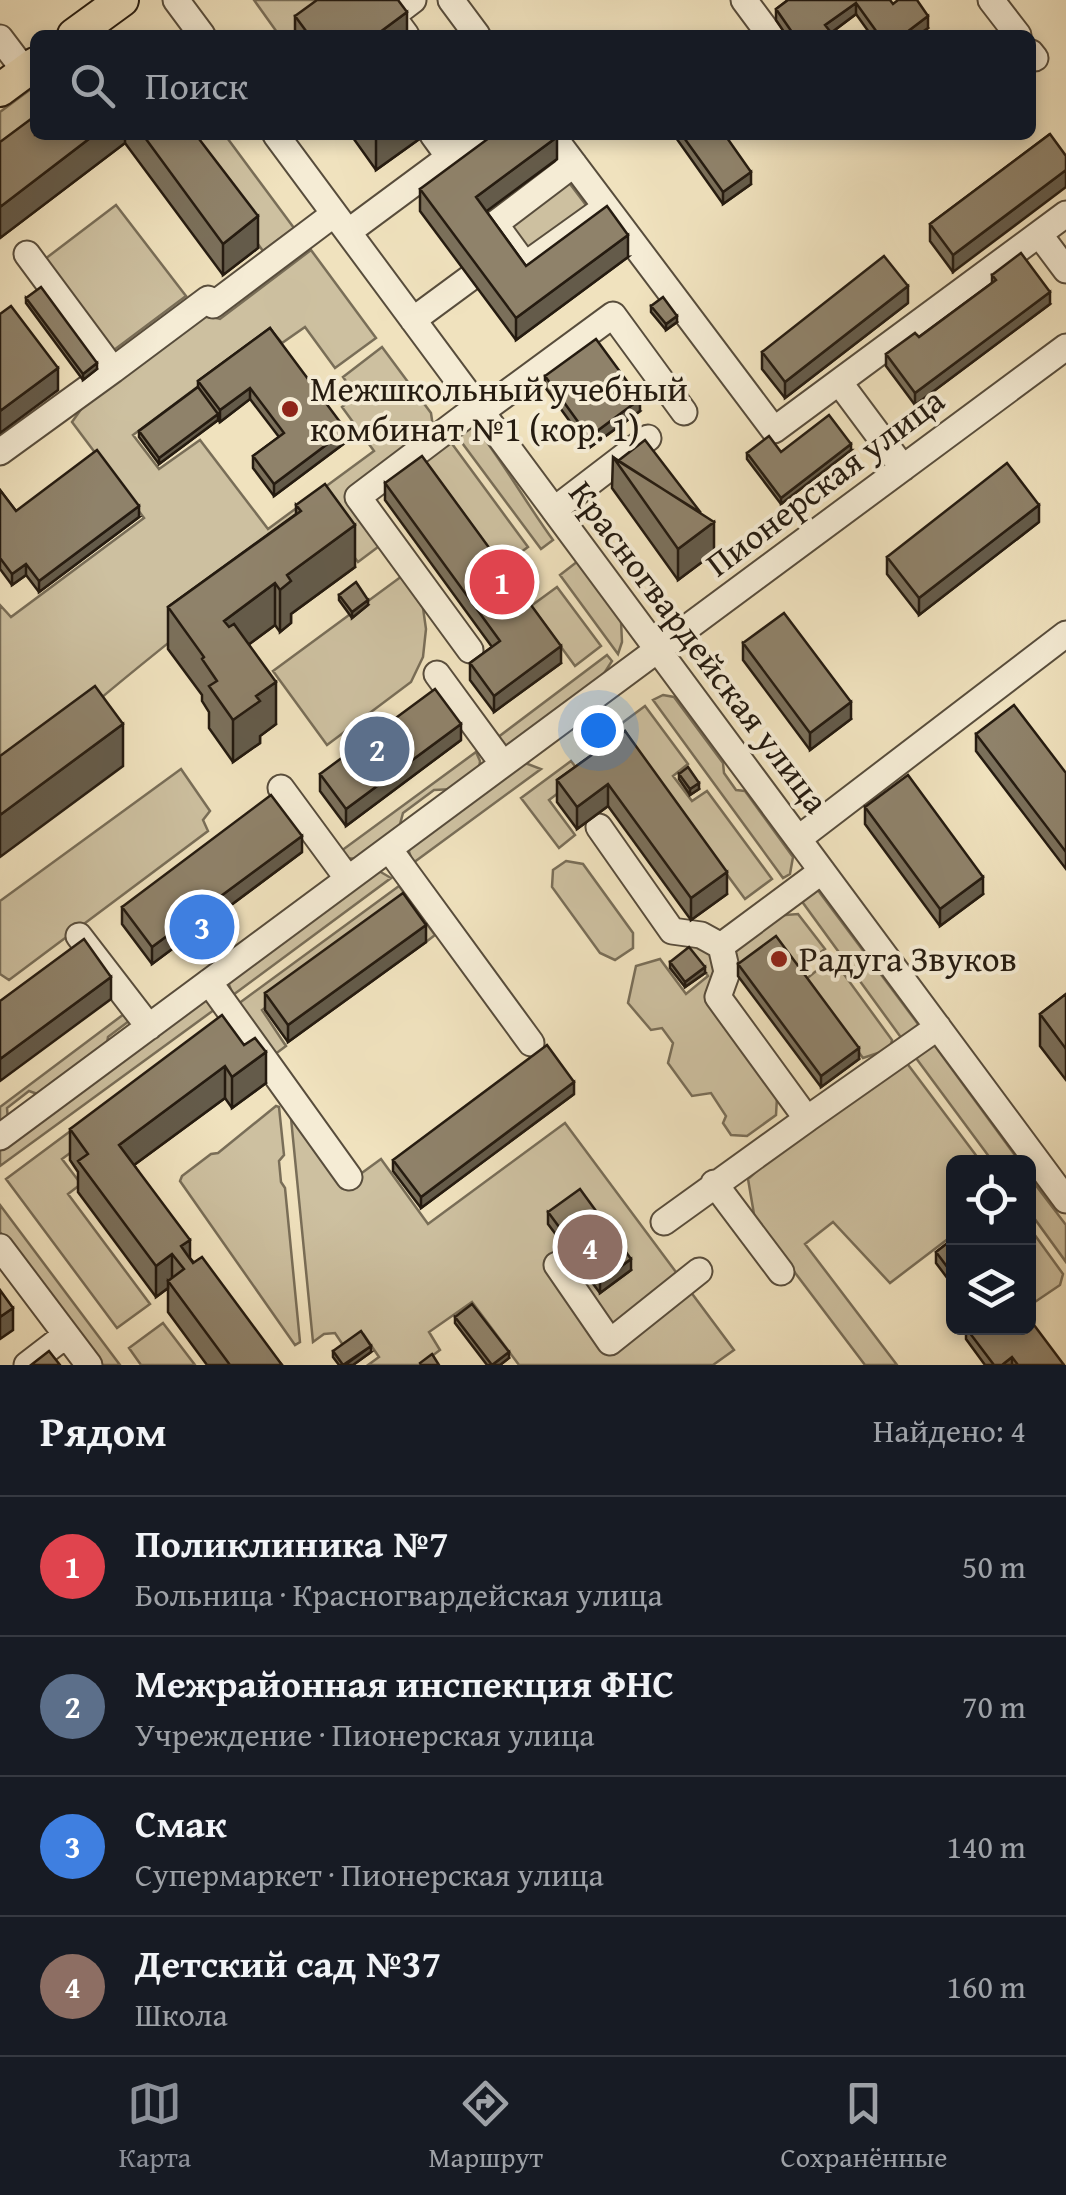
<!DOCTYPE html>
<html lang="ru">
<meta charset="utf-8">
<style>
:root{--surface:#171b24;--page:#242831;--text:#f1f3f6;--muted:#9ea1a6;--line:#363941;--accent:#8c9099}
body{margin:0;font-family:"Gentium Book Plus",serif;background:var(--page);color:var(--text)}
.controls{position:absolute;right:30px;bottom:30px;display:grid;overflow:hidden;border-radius:15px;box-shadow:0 5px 15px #0003}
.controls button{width:90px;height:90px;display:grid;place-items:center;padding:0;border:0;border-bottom:2px solid var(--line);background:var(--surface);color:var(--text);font:50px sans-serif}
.you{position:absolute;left:598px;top:730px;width:35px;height:35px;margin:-25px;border:8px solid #fff;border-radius:50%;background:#1a73e8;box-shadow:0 0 0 15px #1a73e833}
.badge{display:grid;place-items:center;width:65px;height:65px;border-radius:50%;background:var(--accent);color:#fff;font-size:32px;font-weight:700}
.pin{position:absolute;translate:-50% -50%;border:5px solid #fff;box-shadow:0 2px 10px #0006}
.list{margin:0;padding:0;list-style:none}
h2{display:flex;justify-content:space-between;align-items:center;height:130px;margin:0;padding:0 40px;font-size:42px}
h2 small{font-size:32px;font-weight:400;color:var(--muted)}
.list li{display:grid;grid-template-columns:65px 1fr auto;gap:30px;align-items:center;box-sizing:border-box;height:140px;padding:0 40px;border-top:2px solid var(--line)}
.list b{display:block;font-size:38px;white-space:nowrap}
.list p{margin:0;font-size:32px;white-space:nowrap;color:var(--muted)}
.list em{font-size:32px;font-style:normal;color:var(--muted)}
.icon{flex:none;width:55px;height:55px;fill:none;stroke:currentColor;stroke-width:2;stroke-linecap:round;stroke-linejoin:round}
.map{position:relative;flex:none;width:1066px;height:1365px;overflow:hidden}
.search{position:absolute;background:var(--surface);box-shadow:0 5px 15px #0003;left:30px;right:30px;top:30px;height:110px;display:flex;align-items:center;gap:25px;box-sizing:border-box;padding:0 35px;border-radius:15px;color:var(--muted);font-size:38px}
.sheet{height:690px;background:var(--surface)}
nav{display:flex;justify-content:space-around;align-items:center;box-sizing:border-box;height:140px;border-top:2px solid var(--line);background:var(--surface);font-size:28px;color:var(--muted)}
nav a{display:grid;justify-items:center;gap:5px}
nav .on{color:var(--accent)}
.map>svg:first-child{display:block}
</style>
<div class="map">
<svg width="1066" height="1365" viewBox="0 0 1066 1365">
<rect width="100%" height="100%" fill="#f0e2be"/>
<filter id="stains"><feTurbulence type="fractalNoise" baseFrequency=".002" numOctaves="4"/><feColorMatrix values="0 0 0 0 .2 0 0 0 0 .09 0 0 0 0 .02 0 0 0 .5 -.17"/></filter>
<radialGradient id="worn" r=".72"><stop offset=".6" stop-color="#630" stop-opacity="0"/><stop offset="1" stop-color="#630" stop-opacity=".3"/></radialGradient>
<path fill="#cdc0a0" stroke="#796e58" stroke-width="2.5" d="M254,0H321L326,35H279Z
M35,86V119L0,145V112Z
M179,135H225L294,228L263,251Z
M567,180L589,209L531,253L509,224Z
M116,205L186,296L114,350L45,259Z
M311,250L376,338L335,368L305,327L282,343L272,331L133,435L159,469L200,440L268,529L374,451L342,407L356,395L343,377L382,347L431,413L434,434L349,498L382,544L358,562L326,520C214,606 104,691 0,786V605L11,617L144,518L72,422L89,398L200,314L220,319Z
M469,426L477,429C505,465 526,503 553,540L541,549L454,432Z
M447,437L528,547L502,566L421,456Z
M578,561L621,621L622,642L618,654L560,575Z
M402,576L423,608L426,629L423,657L411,682L327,745L273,671Z
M557,587L601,646L575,666L531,606Z
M607,655L612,661L603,675L512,745L502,747L493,741Z
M663,695L674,697L723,763L724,773L736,790L745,791L793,857L790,874L783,878L653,700Z
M645,706L688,764L673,776L692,801L707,791L772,879L745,899L629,742L617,750L606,735Z
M476,752L480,761L479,771L454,789L434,790L403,813L399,828L358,859L345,858L341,851Z
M520,761L541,769L413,863L407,846Z
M571,761L582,775L549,800L575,835L559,848L521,798Z
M181,769L210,811L203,820L208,831L9,980L0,974V901Z
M566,861L583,864L633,933V948L615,960L600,953L552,887L553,870Z
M379,871L391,878L233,995L228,982Z
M399,886L435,935L426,942L402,908L262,1010L286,1046L274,1055L238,1004Z
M817,889L918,1024V1033L905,1043L798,896Z
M798,914L825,949L796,970L736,973L726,950L773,916Z
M693,939L711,950L777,1097L776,1115L747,1136L731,1135L723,1123L726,1116L711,1093L692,1096L668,1063L673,1043L662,1028L651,1030L628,1003L636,966L660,959L686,994L708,976L686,945Z
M826,963L838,966L892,1040L890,1049L863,1058L805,980Z
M206,997L218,1007L0,1166V1144Z
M124,1014L129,1021L108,1037L106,1049L43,1096L29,1091L7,1108L8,1120L0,1125V1107Z
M225,1016L223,1040L62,1159L81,1184L68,1194L150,1304L117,1328L6,1179Z
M928,1043L935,1046L1020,1162H993L913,1054Z
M906,1062L981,1162H954L953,1235L890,1283L833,1222L805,1244L897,1365H865L755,1220L748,1179L806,1127Z
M276,1106L279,1107L284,1155L279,1161L281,1182L285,1188L300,1342L295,1345L180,1181L182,1176L211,1154L218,1153Z
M290,1108L348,1183L381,1159L428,1224L565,1123L734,1350L713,1365H519L472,1302L429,1332L440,1350L420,1365H368L379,1357L364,1335L345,1348L335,1333L324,1334L313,1342Z
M1028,1175L1066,1225V1262L1029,1211Z
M0,1205L120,1365H99L0,1232Z
M1029,1227L1063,1274L1060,1285L1029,1306Z
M163,1323L195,1365H141L129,1348Z"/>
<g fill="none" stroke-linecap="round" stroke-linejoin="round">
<g stroke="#584d3c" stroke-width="29">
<path id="minor" d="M176,0L202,35
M451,0L477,35
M744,0L770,35
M991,0L1018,35
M406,35L392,16L413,0
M0,38L25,71
M1031,53L1035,58
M276,135L1066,1200
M433,135L449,157
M552,135L774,430L1066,214
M574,164L495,224L525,265L606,207
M348,232L479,135
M1039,234L1066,270
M27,254L113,370L208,299
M213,305L334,214
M413,320L470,278
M839,382L903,468
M481,412L613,315L684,412
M0,452L113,370
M554,510L648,438
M470,650L358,497L477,407
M437,674L503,764
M281,788L348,879
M599,827L672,931L701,935L721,946L727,972L718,997L807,1119L664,1222
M798,839L1066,634
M389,849L531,1043
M79,936L149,1027
M721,946L822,871
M209,982L349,1177
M807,1119L938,1027
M0,1137L1066,347
M714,1183L781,1272
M0,1247L89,1365
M557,1265L610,1342L699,1271
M27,1365L66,1335"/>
</g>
<g stroke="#251b10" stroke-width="36">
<path id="major" d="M74,35L122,0
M0,90L35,64"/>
</g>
<use href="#minor" stroke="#f5ecd5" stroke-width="25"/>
<use href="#major" stroke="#f0e2be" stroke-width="32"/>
</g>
<path fill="#7b705b" stroke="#251b10" stroke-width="2.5" d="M788,0L893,4L928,28L918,35H871L856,14L831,33L833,35H786L776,20V9Z
M295,16L407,35H295Z
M1050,134L953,272L930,241V224Z
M35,135H196L258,248L223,275L125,143L0,238V142Z
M351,135H422V137L376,170Z
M674,135H725L751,184L723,204Z
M557,159L486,211L526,266L628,257L516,340L420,211V189Z
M992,275L1050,304L915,405L886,366V354L919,337L992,283Z
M26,298L97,369L83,380L26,303Z
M908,303L785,398L762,369V352Z
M651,306L677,322L666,330L651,312Z
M270,328L346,442L274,496L253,468V456L279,437L250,399L220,422L218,420L159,464L139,437V431L198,387V381Z
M545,376L640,411L589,448L545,387Z
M851,450L781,504L747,459V453Z
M613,457L714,553L678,580L612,488Z
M385,483L561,663L494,712L470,680V663L492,647L385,500Z
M0,490L16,511L139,517L39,592L26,575L12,585L0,569Z
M296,505L355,567L291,614V623L280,632L275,625L249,644L276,724L260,736V743L233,762L209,728V712L202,701V695L168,649V607L296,514Z
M1039,522L919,615L887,574V557Z
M339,595L368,605L352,618L339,600Z
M743,643L851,719L810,750L743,660Z
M625,731L727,894L691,920L608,806L577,829L557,802V780Z
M976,734L1066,773V869L976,751Z
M461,740L346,826L320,791V774Z
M679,774L699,789L690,795L679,779Z
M865,807L983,894L940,926L865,824Z
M302,852L152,964L122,924V907Z
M426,942L288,1042L265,1010V993Z
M670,962L705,973L685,987L670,968Z
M738,964L859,1059L821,1087L738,976Z
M1066,994V1080L1040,1046V1014Z
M244,1045L266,1083L232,1108L225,1098L134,1165L190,1258L282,1365H207L168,1312V1288L156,1297L78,1192V1172L70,1160V1129Z
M574,1094L421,1208L393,1171V1160Z
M548,1212L631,1270L600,1293L548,1224Z
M954,1238V1287L936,1263V1252Z
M455,1317L509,1358L500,1365H487L455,1323Z
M966,1328L1064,1365H985L966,1339Z
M333,1351L371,1352L353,1365H339L333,1357Z"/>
<path fill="#645b4a" stroke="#251b10" stroke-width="2.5" d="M856,3V14L828,35L825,25Z
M407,12V35H376Z
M928,16V28L918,35H903Z
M94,135H125V143L0,238V207Z
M376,135H422V137L376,170Z
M557,137V159L476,219V197Z
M1066,170V187L953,272V255Z
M751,172V184L723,204V192Z
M258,216V248L223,275V244Z
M628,235V257L516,340V318Z
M908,286V303L785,398V382Z
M1050,292V304L915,405V393Z
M677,316V322L666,330V324Z
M97,363V369L83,380V374Z
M58,368V390L0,433V411Z
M250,388V399L220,422V410Z
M640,399V411L589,448V437Z
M218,414V420L159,464V458Z
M346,430V442L274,496V484Z
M851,444V450L781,504V498Z
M1039,505V522L919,615V598Z
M139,506V517L39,592V581Z
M714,522V553L678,580V549Z
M355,525V567L291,614V623L280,632V590L287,575Z
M26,564V575L12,585V574Z
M275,583V625L224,663V621Z
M368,600V605L352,618V612Z
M561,646V663L494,712V696Z
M276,682V724L260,736V743L233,762V720L256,696Z
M851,702V719L810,750V733Z
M123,724V766L0,857V815Z
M461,724V740L346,826V809Z
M699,783V789L690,795V789Z
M608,784V806L577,829V807Z
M302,836V852L152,964V947Z
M727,872V894L691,920V898Z
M983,877V894L940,926V909Z
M426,925V942L288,1042V1025Z
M705,967V973L685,987V982Z
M111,977V999L0,1081V1059Z
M859,1048V1059L821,1087V1076Z
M266,1052V1083L232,1108V1077Z
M225,1066V1098L119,1176V1145Z
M574,1082V1094L421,1208V1197Z
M190,1240V1271L181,1246Z
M172,1254V1285L168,1281V1288L156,1297V1266Z
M631,1259V1270L600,1293V1282Z
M13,1308V1330L0,1339V1317Z
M371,1346V1352L353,1365H345Z
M509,1352V1358L500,1365H492Z
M1012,1357V1365H1002Z"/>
<path fill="#8f826a" stroke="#251b10" stroke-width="2.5" d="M317,0H398L407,12L376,35H309L295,16Z
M788,0H890L893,4L898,0H917L928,16L903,35H879L856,3L825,25L833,35H794L776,9Z
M35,116V135H94L0,207V142Z
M1050,134L1066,156V170L953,255L930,224Z
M143,135H196L258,216L223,244Z
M493,135H556L557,137L476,197L526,266L607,206L628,235L516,318L420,189Z
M682,135H725L751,172L723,192Z
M1021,253L1050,292L915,393L886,354L915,333L919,337L996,280L992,275Z
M884,256L908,286L785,382L762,352Z
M41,287L97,363L83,374L26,298Z
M663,297L677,316L666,324L651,306Z
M11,306L58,368L0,411V314Z
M270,328L346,430L274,484L253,456L284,433L250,388L220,410L198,381Z
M596,339L640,399L589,437L545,376Z
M198,387L218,414L159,458L139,431Z
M829,415L851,444L781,498L747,453L769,436L781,452Z
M645,440L701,513L618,461Z
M97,450L139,506L39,581L26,564L12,574L0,558V490L16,511Z
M422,456L561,646L494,696L470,663L500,641L385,483Z
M613,457L714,522L678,549Z
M1007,463L1039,505L919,598L887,557Z
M325,484L355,525L287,575L291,581L280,590L275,583L224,621L229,627L234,624L276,682L256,696L260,701L233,720L209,686L217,681L202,659L204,657L168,607L301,511L296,505Z
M356,582L368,600L352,612L339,595Z
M784,613L851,702L810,733L743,643Z
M95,686L123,724L0,815V756Z
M435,689L461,724L346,809L320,774Z
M1014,705L1066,773V852L976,734Z
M625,731L727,872L691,898L608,784L577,807L557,780Z
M688,767L699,783L690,789L679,774Z
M908,775L983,877L940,909L865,807Z
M271,795L302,836L152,947L122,907Z
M403,893L426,925L288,1025L265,993Z
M776,936L859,1048L821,1076L738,964Z
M84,939L111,977L0,1059V1001Z
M689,947L705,967L685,982L670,962Z
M1066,994V1049L1040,1014Z
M222,1015L244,1045L255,1038L266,1052L232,1077L225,1066L119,1145L190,1240L181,1246L188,1256L193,1263L202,1257L282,1365H230L168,1281L184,1269L172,1254L156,1266L78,1161L88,1154L70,1129Z
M547,1045L574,1082L421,1197L393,1160Z
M580,1189L631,1259L600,1282L548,1212Z
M954,1238V1276L936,1252Z
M0,1290L13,1308L0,1317Z
M472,1304L509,1352L492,1365L455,1317Z
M1028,1317L1064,1365H1018L1012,1357L1002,1365H994L966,1328H1028Z
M361,1331L371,1346L343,1365L333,1351Z
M49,1351L60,1365H31Z
M432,1354L439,1365H421L420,1363Z"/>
<g fill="#8f2418" stroke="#f5ecd5" stroke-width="4">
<circle cx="290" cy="409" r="10"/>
<circle cx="779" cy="959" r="10"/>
</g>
<g text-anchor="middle" stroke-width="8" stroke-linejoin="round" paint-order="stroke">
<g font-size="35" fill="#251b10" stroke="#f5ecd5" text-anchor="start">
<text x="310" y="401">Межшкольный учебный<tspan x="310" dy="40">комбинат №1 (кор. 1)</tspan></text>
<text x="799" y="971">Радуга Звуков</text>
</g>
<g font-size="35" fill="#251b10" stroke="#f5ecd5">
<text transform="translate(825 482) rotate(-37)" y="12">Пионерская улица</text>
<text transform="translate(699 647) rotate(53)" y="12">Красногвардейская улица</text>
</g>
</g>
<rect width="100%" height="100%" filter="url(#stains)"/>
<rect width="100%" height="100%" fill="url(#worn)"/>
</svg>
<div class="controls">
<button><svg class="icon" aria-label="locate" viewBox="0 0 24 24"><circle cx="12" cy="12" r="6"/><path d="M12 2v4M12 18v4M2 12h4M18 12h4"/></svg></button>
<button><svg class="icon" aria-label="layers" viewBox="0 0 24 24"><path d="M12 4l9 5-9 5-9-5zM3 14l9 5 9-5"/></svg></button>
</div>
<div class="you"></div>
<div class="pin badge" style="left:502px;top:582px;background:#e0444e">1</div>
<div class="pin badge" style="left:377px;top:749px;background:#5c6f8a">2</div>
<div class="pin badge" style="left:202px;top:927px;background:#3f7fe0">3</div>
<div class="pin badge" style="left:590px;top:1247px;background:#8d6e63">4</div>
<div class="search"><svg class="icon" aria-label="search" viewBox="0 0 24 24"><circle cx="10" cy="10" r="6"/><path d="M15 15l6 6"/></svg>Поиск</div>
</div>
<section class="sheet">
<h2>Рядом<small>Найдено: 4</small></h2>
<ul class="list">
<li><span class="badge" style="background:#e0444e">1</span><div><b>Поликлиника №7</b><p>Больница · Красногвардейская улица</p></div><em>50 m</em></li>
<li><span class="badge" style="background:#5c6f8a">2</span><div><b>Межрайонная инспекция ФНС</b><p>Учреждение · Пионерская улица</p></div><em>70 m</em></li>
<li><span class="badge" style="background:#3f7fe0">3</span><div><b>Смак</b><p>Супермаркет · Пионерская улица</p></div><em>140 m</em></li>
<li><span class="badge" style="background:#8d6e63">4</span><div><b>Детский сад №37</b><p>Школа</p></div><em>160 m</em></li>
</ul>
</section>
<nav>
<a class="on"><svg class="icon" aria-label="map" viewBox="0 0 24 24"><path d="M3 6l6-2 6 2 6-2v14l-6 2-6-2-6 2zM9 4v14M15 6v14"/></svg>Карта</a>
<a><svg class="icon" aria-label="directions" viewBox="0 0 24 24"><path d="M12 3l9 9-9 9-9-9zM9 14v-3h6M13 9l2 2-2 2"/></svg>Маршрут</a>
<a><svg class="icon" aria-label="saved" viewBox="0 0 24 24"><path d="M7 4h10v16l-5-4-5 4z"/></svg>Сохранённые</a>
</nav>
